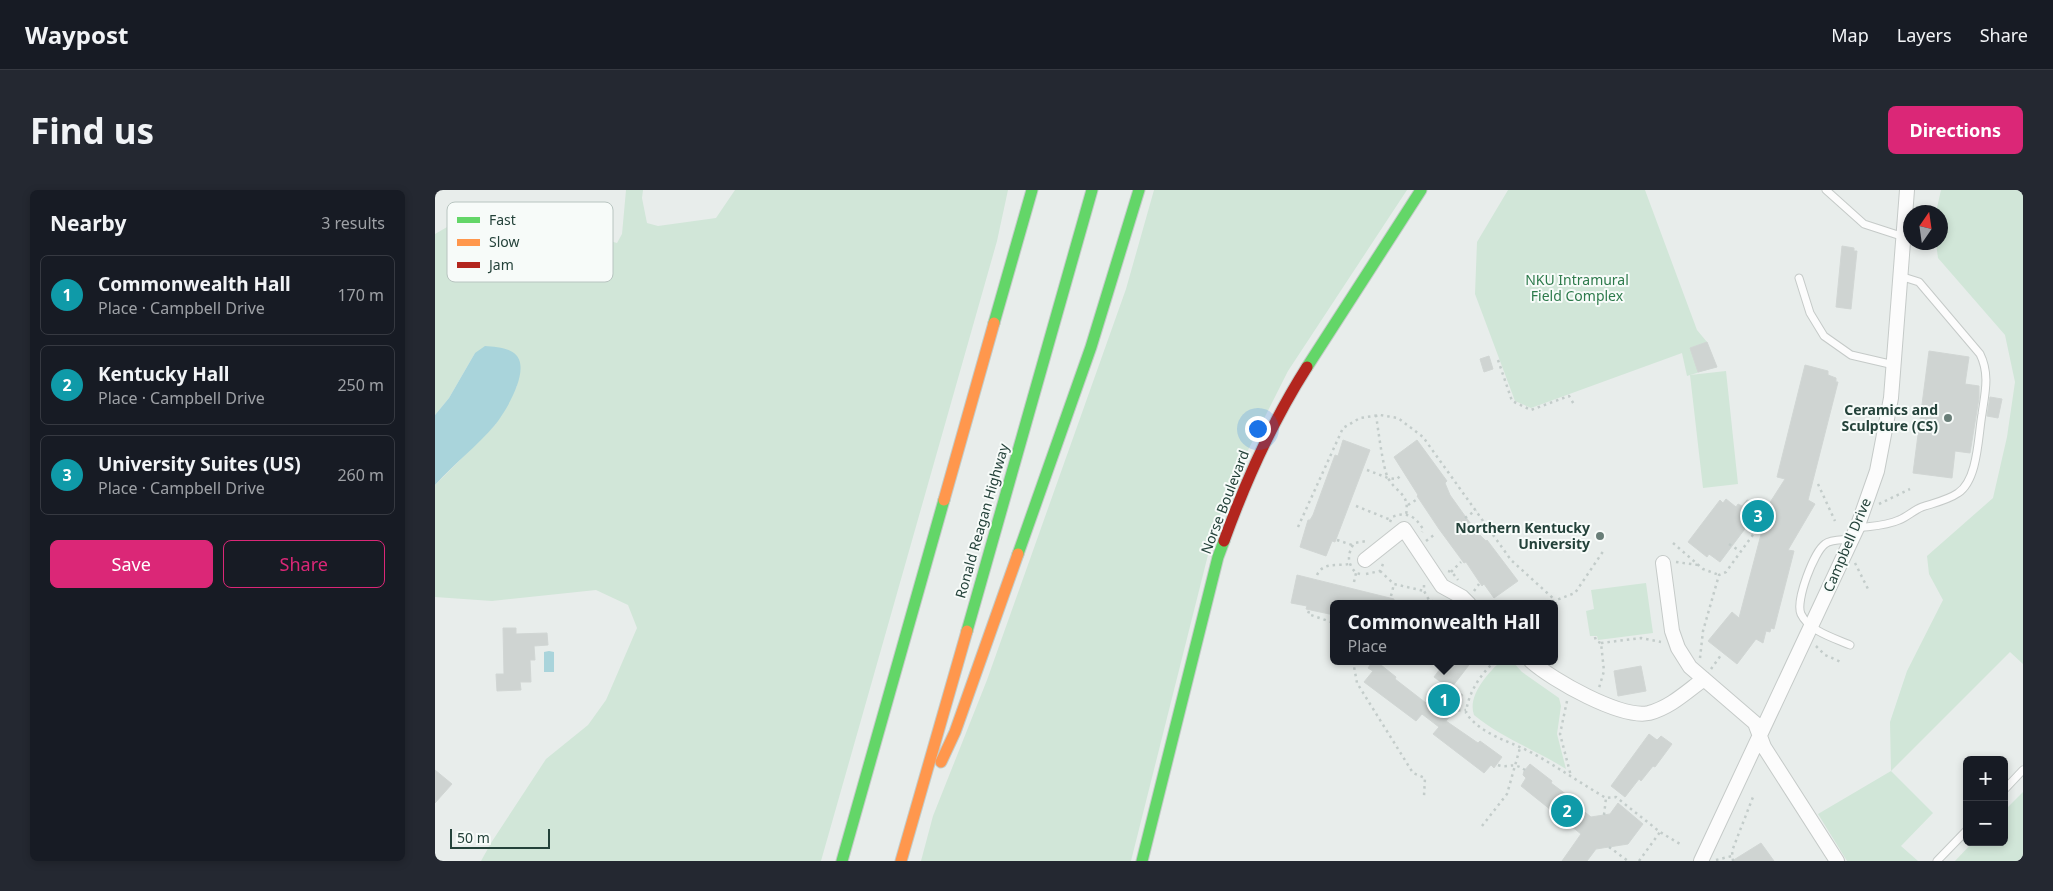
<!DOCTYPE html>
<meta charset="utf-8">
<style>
:root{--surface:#171b24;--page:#242831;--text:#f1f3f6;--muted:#9ea1a6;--line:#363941;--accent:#db2777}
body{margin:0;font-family:"Noto Sans",sans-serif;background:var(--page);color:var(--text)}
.controls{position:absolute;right:15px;bottom:15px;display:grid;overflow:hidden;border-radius:8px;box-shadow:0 2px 8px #0003}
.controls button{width:45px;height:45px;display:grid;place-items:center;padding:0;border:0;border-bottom:1px solid var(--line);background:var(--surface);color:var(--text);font:25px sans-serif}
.compass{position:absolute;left:1468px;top:15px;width:45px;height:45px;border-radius:50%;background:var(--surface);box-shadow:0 2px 8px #0003;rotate:13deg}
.scale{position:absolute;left:15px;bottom:12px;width:100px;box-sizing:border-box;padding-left:5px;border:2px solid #24423a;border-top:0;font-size:14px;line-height:18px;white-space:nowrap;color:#24423a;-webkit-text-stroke:4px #f7fbf9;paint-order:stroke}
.you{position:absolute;left:822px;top:238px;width:18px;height:18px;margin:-12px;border:4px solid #fff;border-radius:50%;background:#1a73e8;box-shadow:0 0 0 8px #1a73e833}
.badge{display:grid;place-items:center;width:32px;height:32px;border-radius:50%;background:var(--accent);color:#fff;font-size:16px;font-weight:700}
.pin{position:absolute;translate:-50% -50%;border:2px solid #fff;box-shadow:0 1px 5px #0006}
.popup{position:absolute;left:895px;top:410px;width:228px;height:65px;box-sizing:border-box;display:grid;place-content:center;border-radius:8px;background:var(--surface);filter:drop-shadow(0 1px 4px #0005);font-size:16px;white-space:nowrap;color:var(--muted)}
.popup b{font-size:19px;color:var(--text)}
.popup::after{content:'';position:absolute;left:50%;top:100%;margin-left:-10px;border:10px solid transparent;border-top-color:var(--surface)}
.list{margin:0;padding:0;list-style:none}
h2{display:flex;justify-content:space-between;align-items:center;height:65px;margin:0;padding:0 20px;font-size:21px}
h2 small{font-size:16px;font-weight:400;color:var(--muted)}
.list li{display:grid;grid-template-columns:32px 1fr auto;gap:15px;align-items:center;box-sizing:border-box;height:80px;margin:0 10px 10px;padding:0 10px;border:1px solid var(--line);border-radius:8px}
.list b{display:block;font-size:19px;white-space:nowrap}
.list p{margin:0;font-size:16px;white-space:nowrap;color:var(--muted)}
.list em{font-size:16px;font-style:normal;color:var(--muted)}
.actions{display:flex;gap:10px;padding:15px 20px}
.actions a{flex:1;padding:11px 0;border:1px solid var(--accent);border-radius:8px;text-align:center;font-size:18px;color:var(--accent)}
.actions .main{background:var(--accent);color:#fff}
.map{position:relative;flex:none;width:1588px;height:671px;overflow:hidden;border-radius:8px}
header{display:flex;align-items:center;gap:30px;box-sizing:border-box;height:70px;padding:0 25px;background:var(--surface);border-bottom:1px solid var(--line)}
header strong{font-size:24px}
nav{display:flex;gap:28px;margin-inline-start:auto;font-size:18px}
.intro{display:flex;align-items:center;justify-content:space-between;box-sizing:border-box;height:120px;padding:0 30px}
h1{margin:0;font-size:35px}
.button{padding:12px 22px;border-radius:8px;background:var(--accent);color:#fff;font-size:18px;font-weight:700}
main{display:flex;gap:30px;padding:0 30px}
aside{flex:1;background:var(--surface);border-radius:8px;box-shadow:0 2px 8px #0003}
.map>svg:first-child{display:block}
</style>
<header>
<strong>Waypost</strong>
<nav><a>Map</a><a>Layers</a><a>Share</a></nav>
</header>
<div class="intro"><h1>Find us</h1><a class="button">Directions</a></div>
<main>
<aside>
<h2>Nearby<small>3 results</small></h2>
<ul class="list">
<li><span class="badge" style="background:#0f9aa8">1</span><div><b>Commonwealth Hall</b><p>Place · Campbell Drive</p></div><em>170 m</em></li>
<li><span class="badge" style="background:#0f9aa8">2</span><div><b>Kentucky Hall</b><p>Place · Campbell Drive</p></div><em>250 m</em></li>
<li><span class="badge" style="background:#0f9aa8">3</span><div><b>University Suites (US)</b><p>Place · Campbell Drive</p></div><em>260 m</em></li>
</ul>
<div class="actions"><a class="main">Save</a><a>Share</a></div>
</aside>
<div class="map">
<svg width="1588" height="671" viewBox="0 0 1588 671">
<rect width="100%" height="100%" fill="#e8edeb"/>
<path fill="#d1e6d8" d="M191,0H208L207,8L212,33L223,36L281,28L300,0H573L562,51L386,671H46L56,653L111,569L153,535L171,510L202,438L193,415L161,400L57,411L0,407V295L60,235L82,196L40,163L14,208L0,225V44L33,25L61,26L117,19L126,28L119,66L126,75L134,53L144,42L182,53L187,44Z
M719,0H972L853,181L804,278L779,341L696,671H486L498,626L552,490L691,99Z
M1073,0H1210L1262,140L1272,152L1282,177L1255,185L1291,181L1303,294L1268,298L1255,185L1252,186L1247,163L1096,218L1080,211L1040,104L1042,52Z
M1506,0H1588V474L1575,462L1456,581L1498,623L1466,656L1483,671H1412L1383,624L1456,581L1455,532L1472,481L1508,410L1494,384L1492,366L1558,308L1572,247L1580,192L1570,145L1503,68L1501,53L1506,52V22H1501Z
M1211,393L1218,443L1163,450L1162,446H1155L1151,421L1159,419L1156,400Z
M1066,471H1077L1087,482L1124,508L1126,516L1122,544L1131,579C1101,560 1067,548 1039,525C1032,506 1053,483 1066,471Z
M1588,602V671H1520L1538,652H1569V621Z"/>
<path fill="#a9d4db" d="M50,156C59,157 71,157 79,163C98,177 71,221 60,235C42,256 19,274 0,295V225L14,208L40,163Z
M114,461L119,462V482H109V462Z"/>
<path fill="#cfd4d2" stroke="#d1d6d4" d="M1407,56L1419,58V61H1422L1416,119L1401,117Z
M1272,152L1282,177L1263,182L1255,158Z
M1494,161L1534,167L1530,194L1544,196V208L1535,263L1520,261L1517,288L1478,283Z
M1054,166L1058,179L1049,182L1045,169Z
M1370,175L1393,181V185L1401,188V192H1403L1373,310L1380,314L1353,360L1359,361L1339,439L1336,438L1335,442L1331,441L1328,453L1321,449L1302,474L1273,451L1297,422L1304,428L1334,314L1350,289L1342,287Z
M1555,207L1567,209L1563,228L1552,226Z
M908,250L935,260L900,352L897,351L891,366L865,357L873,330H875L878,325L900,265L903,266Z
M982,250L1012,291L1010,293L1015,305L1030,326L1042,342L1051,351L1052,350L1083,391L1059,408L1049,394L1047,396L1031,372L1029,373L1004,339L982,306L983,305L959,267Z
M1291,309L1301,317L1303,314L1307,316L1312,310L1327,313L1309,340L1285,372L1274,364L1272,367L1253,352L1285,310L1288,313Z
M862,385L959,409V414H899V425L871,419L872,416L856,413Z
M68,438H81V444L112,443L113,455L99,456L100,470H95L96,492H85L86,500L62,501L61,484H69Z
M938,471H941L961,487L960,489L991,513L1007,493L999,487L1011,471H1037L1017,497L1028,505L1014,524L1016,525L1011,531L1043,553L1045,551L1067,567L1059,578L1056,575L1049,583L998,544L1004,537L987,524L981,531L929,492L938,481L933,478Z
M1206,476L1211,501L1183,506L1179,481Z
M1214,544L1222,550L1226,546L1237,554L1220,577L1218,576L1206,591L1204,589L1190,607L1176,596Z
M1095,574L1117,591L1116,593L1132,605L1131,607L1156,627L1175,624L1183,613L1208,634L1193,654L1161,659L1152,671H1127L1146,644L1086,596L1091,588L1088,585L1089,581Z
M0,580L17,594L0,613Z
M1326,653L1339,671H1297Z"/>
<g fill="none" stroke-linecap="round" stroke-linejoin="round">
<g stroke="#c5cac8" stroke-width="9">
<path id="lane" d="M1391,0L1429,34L1469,47
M1364,88L1375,123L1389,146L1416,165L1459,175
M1422,338C1436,336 1451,336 1464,330C1472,327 1479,320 1487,317C1499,313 1513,310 1523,303C1543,290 1543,247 1547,224C1550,203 1555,184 1545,164L1484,92L1465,86
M1415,455C1399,448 1374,441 1366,424C1360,411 1379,362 1390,354C1396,349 1409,350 1416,349
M1569,600L1588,580
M1502,671L1532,640"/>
</g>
<g stroke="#c5cac8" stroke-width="16">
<path id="street" d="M930,370L969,339L1007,396L1027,407L1034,414
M1228,373L1237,441L1243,458L1255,477L1320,533L1329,557L1402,671
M1096,471C1117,490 1186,529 1214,523C1236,517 1251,502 1269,489
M1266,671L1422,338L1442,281L1456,208L1472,0"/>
</g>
<g stroke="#c3cbc8" stroke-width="13">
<path id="fast" d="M559,133L597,0
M872,177L986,0
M583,364L656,157L704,0
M532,441L657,0
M407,671L509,310
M707,671L783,367L789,351"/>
</g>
<g stroke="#c3cbc8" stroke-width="13">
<path id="slow" d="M509,310L559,133
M506,572L520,542L583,364
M466,671L532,441"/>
</g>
<g stroke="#c3cbc8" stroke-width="13">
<path id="jam" d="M789,351C811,290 837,232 872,177"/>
</g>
<path stroke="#c3ccca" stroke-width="2.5" stroke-dasharray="2.5 4" stroke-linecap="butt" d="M1063,170L1077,211L1096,220L1134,206L1140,216
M941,225C943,238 948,279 953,288C962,304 975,303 971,325
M932,280L953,288L962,289L966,285
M1383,294L1400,331
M1444,314L1475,299
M973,315L981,310
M921,316L956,330
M1030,328L1041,320
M955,332L957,327C972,321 980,326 988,339L987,342
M863,337L908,238L925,228L945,225L963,228L988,247L1076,370L1120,410
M902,350L917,355
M991,351L999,345
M1238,353L1268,379L1284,385
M1294,354L1305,361
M1241,372L1263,375
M1420,373L1434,401
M945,381L959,394L989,401
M1013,381L1017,382L1023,390
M1016,382L1026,372
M925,384L921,383C912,373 912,365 919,353L932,351
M931,384L945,381L948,374
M882,385C888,372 902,376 914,374
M919,392L921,383
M989,395V401L994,410L1006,414
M1039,401L1044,394
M956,406L959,394
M1111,414L1140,403L1169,360
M874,421L873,424L899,433
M1160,447L1161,451L1166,453L1169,481L1164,498
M1166,453L1206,448L1226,452
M1381,456L1390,465L1406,472
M1265,468L1268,441L1284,385L1291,382L1320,342V334
M918,471L922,493L978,583L990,588L989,606
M1060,471C1045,485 1033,503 1031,523C1047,546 1076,551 1099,564C1124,578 1147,594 1171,608L1181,607L1225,642L1245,654
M1276,479L1286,465
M1132,511L1125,544L1136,586
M1010,521L1031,520
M1063,575C1074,579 1077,571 1090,580
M1169,625L1171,608
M1047,636L1072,604L1085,558
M1174,657L1193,671
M1281,670L1297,666
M1204,671L1225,642
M1298,671L1297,661L1318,607"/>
<use href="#lane" stroke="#fcfcfc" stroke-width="7"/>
<use href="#street" stroke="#fcfcfc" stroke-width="14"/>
<use href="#fast" stroke="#63d668" stroke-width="11"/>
<use href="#slow" stroke="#ff974d" stroke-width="11"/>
<use href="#jam" stroke="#b3261e" stroke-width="11"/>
</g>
<g fill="#697e78" stroke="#f7fbf9" stroke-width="2">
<circle cx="1513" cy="228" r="5"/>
<circle cx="1165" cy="346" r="5"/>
</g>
<g text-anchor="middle" stroke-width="4" stroke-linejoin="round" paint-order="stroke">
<g font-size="14" fill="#2d7a4b" stroke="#f7fbf9">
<text x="1142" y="95">NKU Intramural<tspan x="1142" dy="16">Field Complex</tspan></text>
</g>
<g font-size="14" font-weight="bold" fill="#24423a" stroke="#f7fbf9" text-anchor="end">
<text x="1503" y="225">Ceramics and<tspan x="1503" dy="16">Sculpture (CS)</tspan></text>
<text x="1155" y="343">Northern Kentucky<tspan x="1155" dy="16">University</tspan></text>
</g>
<g font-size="14" fill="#24423a" stroke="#f7fbf9">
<text transform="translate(790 312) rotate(-69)" y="5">Norse Boulevard</text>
<text transform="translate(547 331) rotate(-74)" y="5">Ronald Reagan Highway</text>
<text transform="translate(1412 355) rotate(-67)" y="5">Campbell Drive</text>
</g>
</g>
<rect x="12" y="12" width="166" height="80" rx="8" fill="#f7fbf9" stroke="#b8c4c0" stroke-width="1"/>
<rect x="22" y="27" width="23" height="6" fill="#63d668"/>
<rect x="22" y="49" width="23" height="7" fill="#ff974d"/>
<rect x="22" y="72" width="23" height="6" fill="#b3261e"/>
<g font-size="14" fill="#24423a">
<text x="54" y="35">Fast</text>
<text x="54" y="57">Slow</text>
<text x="54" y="80">Jam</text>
</g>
</svg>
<div class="controls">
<button>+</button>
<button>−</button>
</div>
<svg class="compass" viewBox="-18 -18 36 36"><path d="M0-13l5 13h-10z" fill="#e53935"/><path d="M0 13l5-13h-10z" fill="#9ea1a6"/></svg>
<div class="scale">50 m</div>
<div class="you"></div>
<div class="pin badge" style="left:1009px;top:510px;background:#0f9aa8">1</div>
<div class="popup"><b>Commonwealth Hall</b>Place</div>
<div class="pin badge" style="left:1132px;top:621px;background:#0f9aa8">2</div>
<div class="pin badge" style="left:1323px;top:326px;background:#0f9aa8">3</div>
</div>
</main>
